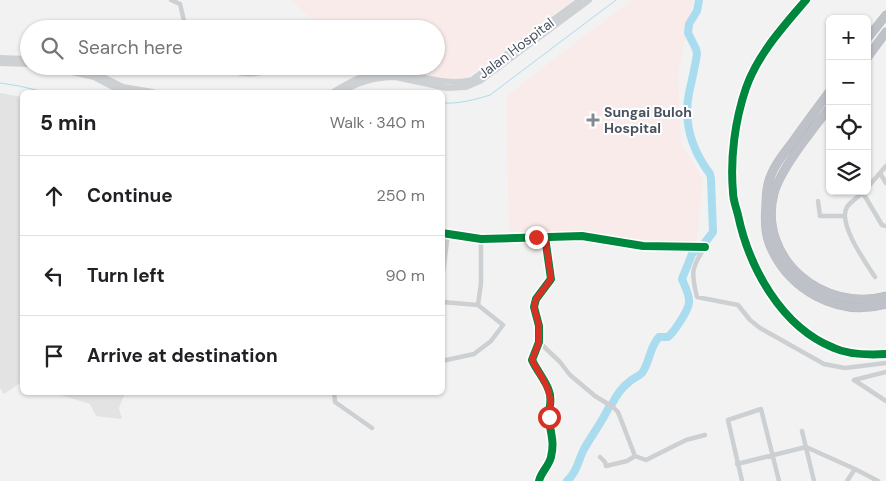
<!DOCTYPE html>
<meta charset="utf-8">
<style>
:root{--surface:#fff;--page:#f2f2f2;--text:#202124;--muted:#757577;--line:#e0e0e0}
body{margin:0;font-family:"DM Sans",sans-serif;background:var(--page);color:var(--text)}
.controls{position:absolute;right:15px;top:15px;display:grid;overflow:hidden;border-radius:8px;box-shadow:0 1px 4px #0004}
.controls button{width:45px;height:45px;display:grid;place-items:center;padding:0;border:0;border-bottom:1px solid var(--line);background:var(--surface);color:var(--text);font:25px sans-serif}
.stop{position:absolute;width:15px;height:15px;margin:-11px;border:4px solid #d93025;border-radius:50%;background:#fff}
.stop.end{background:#d93025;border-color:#fff;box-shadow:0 1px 5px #0008}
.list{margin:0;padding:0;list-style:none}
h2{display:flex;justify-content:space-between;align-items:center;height:65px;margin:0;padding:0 20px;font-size:21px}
h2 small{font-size:16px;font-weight:400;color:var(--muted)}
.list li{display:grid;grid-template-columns:32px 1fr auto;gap:15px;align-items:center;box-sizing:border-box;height:80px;padding:0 20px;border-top:1px solid var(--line)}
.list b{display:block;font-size:19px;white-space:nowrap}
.list em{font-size:16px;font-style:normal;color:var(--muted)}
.icon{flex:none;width:28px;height:28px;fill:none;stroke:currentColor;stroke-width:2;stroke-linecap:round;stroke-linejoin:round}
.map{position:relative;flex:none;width:886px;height:481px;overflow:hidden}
.search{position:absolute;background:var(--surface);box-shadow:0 1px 4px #0004;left:20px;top:20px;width:425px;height:55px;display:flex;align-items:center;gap:12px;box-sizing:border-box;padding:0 18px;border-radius:28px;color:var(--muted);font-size:19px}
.panel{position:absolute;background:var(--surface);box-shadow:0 1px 4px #0004;left:20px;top:90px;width:425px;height:305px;border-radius:8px}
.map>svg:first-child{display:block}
</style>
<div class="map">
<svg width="886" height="481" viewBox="0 0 886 481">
<rect width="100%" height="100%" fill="#f2f2f2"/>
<path fill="#e4e3e4" d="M0,93L22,97V383H20L4,394L0,388Z
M54,393H125L119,408L122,419L96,416L90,404Z"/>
<path fill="#f8ebe9" d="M291,0H573L502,54L465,78L449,80L395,67L386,69L376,66H436V29H323Z
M632,0H693L678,73L681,144L703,179L697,238L692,246H669L509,231L506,96Z"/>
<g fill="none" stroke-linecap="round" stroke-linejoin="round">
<path stroke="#aadcef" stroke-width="1" d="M0,83L19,86L45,92
M395,92L399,91L404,92
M442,103C459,104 474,100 490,95L616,0"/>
<path stroke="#aadcef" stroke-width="8" d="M699,0L697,11L689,24L688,33L696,49L697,54C695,67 692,80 689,93C683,123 692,150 710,174L711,179L713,232L703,245
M612,404C616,396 621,388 629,382C633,378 638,377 642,373C650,362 649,348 659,337H668C674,332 688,311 689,303C690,295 685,287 682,279L692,254L698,249
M567,481C577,472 578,461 584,449C592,435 602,422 609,407"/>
<g stroke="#b7bbc1" stroke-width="9">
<path id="highway" d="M867,39L886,15
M867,58L886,32
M830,91C818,107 806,123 794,140C786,151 776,162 771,175C767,184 766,195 766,205C765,216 765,232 769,243C787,289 837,318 886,304
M830,107C813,129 781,168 774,193C757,259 824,313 886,296"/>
</g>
<path stroke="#cdd0d2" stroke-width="4.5" d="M171,0L180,4L186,29
M219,66C243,79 260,75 285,66
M366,66L378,73
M880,173L886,183
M867,188L886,166
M864,191C859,197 851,201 847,207C837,223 866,263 875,277
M863,193L882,225L886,226
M818,201L820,216H844
M442,233L481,239L582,236L643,246L705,247
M705,247C691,268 691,273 697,297L738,305L750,320L760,328L824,364L845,368L886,363
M442,280L448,234
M442,302L478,305L503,325L491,341L474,354L442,361
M478,305L481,283V239
M539,342L560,362L570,375L595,396L613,407L618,412L635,456L646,460L686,440L705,435
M854,380L886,401
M854,380L886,372
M334,392L335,402L372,428
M802,431L814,481
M600,457L605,462L606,466L627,461L635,456
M737,464L806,447L855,469L878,481
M539,481C541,472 549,466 551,457C555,441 550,433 549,418C548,409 553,401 549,391C546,381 537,371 532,360L539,342V326L534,307L536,299L551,279L545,237
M742,481L728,420L761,409L779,481
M847,481L855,469"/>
<path stroke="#ced1d4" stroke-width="6" d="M806,0C783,27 758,54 746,88C735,120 730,158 733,192C733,200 736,207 738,215C749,267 781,327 834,348C849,355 869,355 886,354
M0,58L29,59
M0,63L29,64
M46,66L94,77L121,91L127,92
M67,66L95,73L123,87L153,92
M333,92C348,83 365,73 383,72C415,70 439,88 472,80L580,0
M342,92C358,82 376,77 395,77L447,88L466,87L480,81L589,0"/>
<use href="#highway" stroke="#bec2c8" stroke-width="8"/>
<g stroke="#fff" stroke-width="11">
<path id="cycleway" d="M806,0C783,27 758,54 746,88C735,120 730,158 733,192C733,200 736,207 738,215C749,267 781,327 834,348C849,355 869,355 886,354
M442,233L481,239L582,236L643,246L705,247
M539,481C541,472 549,466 551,457C555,441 550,433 549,418C548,409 553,401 549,391C546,381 537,371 532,360L539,342V326L534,307L536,299L551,279L545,237"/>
</g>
<use href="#cycleway" stroke="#00873e" stroke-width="8"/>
</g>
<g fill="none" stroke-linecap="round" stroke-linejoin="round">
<path stroke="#d93025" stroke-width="6" d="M536,237L545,236L551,279L536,299L534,307L539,326V342L532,360C544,383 554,390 549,417"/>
</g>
<path fill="#848a92" stroke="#fff" stroke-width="2" d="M590.5 112.5h5v5h5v5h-5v5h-5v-5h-5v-5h5z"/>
<g text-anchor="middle" stroke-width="4" stroke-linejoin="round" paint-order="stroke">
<g font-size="14" fill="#48525f" stroke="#fff">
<text transform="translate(516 48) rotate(-37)" y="5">Jalan Hospital</text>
</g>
<g font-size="14" font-weight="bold" fill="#48525f" stroke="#fff" text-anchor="start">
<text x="604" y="117">Sungai Buloh<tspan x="604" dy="16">Hospital</tspan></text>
</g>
</g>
</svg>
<div class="controls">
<button>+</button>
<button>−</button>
<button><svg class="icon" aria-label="locate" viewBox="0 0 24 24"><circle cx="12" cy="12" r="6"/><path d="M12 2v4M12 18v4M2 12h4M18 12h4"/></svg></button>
<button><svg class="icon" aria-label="layers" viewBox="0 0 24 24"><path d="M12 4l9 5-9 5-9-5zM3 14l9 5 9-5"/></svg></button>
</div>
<div class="stop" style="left:549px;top:417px"></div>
<div class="stop end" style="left:536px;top:237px"></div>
<div class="search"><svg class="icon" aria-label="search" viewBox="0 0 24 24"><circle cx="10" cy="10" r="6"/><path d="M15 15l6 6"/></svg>Search here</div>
<section class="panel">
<h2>5 min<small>Walk · 340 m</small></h2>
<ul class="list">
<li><svg class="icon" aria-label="ahead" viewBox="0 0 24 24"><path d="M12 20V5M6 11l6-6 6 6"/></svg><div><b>Continue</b></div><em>250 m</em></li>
<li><svg class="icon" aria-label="left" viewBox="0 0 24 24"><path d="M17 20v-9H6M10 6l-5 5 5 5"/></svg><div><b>Turn left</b></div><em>90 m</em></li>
<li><svg class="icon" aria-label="arrive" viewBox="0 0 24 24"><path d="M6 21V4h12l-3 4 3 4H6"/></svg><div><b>Arrive at destination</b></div></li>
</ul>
</section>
</div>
